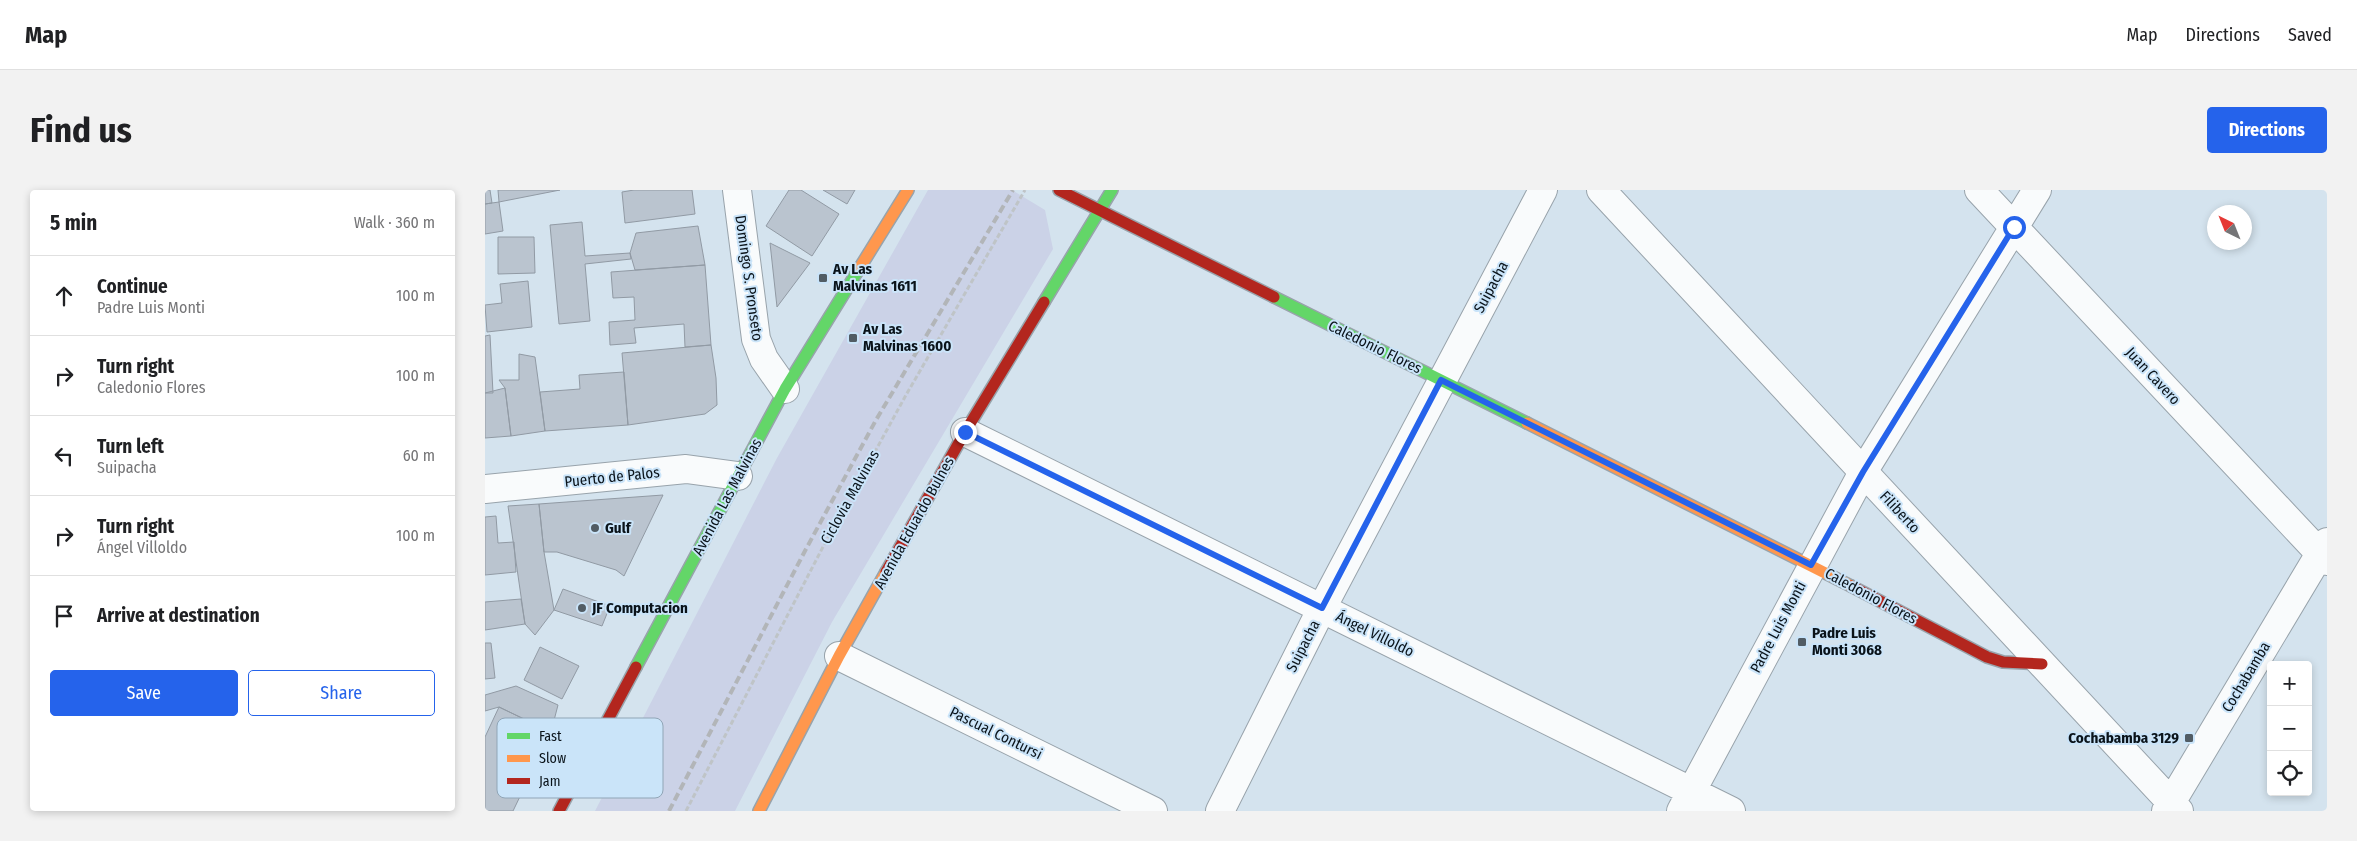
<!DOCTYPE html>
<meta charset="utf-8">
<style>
:root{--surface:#fff;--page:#f2f2f2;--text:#202124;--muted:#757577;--line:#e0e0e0;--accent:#2563eb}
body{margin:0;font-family:"Fira Sans Condensed",sans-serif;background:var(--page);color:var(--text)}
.controls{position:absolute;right:15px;bottom:15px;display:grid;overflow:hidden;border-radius:5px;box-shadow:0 2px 8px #0003}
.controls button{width:45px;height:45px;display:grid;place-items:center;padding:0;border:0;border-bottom:1px solid var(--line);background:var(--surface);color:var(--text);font:25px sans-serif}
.compass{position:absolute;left:1722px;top:15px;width:45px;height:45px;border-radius:50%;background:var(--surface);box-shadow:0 2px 8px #0003;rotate:317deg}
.stop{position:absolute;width:15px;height:15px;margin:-11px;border:4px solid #2563eb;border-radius:50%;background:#fff}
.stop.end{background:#2563eb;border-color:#fff;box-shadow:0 1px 5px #0008}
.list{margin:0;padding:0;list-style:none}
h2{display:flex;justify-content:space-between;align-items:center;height:65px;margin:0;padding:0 20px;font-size:21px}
h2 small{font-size:16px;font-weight:400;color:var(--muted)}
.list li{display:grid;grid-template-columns:32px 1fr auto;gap:15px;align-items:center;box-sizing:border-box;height:80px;padding:0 20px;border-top:1px solid var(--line)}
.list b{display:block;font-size:19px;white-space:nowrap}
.list p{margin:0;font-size:16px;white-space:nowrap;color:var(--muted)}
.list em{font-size:16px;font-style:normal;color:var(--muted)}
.actions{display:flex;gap:10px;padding:15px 20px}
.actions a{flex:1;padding:11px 0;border:1px solid var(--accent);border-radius:5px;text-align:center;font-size:18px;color:var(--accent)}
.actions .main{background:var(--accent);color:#fff}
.icon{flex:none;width:28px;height:28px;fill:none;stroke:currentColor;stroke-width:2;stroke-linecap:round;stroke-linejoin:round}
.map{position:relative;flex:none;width:1842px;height:621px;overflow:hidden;border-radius:5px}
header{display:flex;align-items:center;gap:30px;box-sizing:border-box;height:70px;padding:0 25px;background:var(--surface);border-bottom:1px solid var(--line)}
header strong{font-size:24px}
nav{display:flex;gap:28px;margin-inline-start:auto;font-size:18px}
.intro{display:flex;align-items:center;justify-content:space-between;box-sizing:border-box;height:120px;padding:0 30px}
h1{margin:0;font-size:35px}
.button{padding:12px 22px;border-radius:5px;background:var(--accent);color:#fff;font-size:18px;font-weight:700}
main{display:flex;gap:30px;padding:0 30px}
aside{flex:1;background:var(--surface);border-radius:5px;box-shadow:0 2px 8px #0003}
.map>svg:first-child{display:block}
</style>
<header>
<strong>Map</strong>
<nav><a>Map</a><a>Directions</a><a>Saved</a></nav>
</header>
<div class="intro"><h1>Find us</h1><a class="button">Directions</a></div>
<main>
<aside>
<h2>5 min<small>Walk · 360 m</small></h2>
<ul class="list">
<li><svg class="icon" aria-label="ahead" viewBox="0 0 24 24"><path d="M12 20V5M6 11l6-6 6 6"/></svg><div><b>Continue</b><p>Padre Luis Monti</p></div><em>100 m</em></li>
<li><svg class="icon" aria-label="right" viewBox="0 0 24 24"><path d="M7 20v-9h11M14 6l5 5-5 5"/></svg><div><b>Turn right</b><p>Caledonio Flores</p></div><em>100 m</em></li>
<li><svg class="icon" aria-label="left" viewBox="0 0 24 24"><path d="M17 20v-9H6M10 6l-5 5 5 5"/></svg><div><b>Turn left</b><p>Suipacha</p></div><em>60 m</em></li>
<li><svg class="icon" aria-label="right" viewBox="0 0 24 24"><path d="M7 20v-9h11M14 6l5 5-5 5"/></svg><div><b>Turn right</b><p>Ángel Villoldo</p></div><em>100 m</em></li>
<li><svg class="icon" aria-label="arrive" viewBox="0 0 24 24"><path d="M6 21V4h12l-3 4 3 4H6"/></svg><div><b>Arrive at destination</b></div></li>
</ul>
<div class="actions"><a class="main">Save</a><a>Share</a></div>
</aside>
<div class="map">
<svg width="1842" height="621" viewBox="0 0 1842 621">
<rect width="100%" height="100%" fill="#d4e3ee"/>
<path fill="#cbd2e7" d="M443,0H527L560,20L568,59L347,432L250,621H110L292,268Z"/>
<path fill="#bac4cf" stroke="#919aa4" d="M0,0H5L7,13L0,14Z
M13,0H75L14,12Z
M149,0H207L210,24L140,33L137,2Z
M304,0H316L354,24L327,66L281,36Z
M338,0H370L362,14Z
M14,12L18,41L0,44V14Z
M97,32L100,66L145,63L146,69L100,74L105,131L74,134L65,35Z
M213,36L220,75L150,80L145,63L151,43Z
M13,47H49L50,83L13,84Z
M285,53L325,73L292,117Z
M220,75L226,155L200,157L199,134L149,138L151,153L125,155L124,132L150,130L149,107L128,108L126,82Z
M43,91L47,137L2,142L0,115L17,113L15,94Z
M5,145L8,203H0V146Z
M226,155L231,188L232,215L220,224L143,235L137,163Z
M34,164L50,167L60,241L26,246L20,198L14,190H34Z
M139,182L143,235L60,241L55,202L95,199L94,185Z
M20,198L26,246L0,248V203Z
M178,305L139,386L131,380L72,362H59L54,314Z
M54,314L59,362L69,420L50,445L40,434L23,316Z
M11,326L13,353L29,352L31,382L0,385V327Z
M78,399L125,416L117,436L69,420Z
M36,409L40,434L0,440V412Z
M0,453H6L10,488L0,489Z
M55,457L94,476L77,509L39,490Z
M31,496L73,515L66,542L14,517L0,521V505Z
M14,517L66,542L28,621H0V547Z"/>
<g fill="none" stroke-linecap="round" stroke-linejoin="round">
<g stroke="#98a3ab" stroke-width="30">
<path id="street" d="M252,0L271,149L279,169L300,199
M1116,0L1694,621
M1494,0L1842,371
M480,242L1246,621
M0,299L201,279L253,286
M354,466L668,621
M735,621L837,418L1058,0
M1196,621L1378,282L1552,0
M1681,621L1842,352"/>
</g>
<g stroke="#98a3ab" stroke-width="14">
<path id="fast" d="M789,107L1042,233
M559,112L627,0
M151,477L300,199L374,79"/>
</g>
<g stroke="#98a3ab" stroke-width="14">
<path id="slow" d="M374,79L423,0
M1042,233L1366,396
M274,621L354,466L401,382"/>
</g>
<g stroke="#98a3ab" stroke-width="14">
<path id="jam" d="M574,0L789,107
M401,382L480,242L559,112
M1366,396L1502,467L1518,472L1557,474
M74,621L151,477"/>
</g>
<path stroke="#bfc4c7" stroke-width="3" stroke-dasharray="5 2.5" stroke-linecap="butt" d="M201,621L340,353L421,205L540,0"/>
<use href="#street" stroke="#f9fbfc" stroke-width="28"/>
<use href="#fast" stroke="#63d668" stroke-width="11"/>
<use href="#slow" stroke="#ff974d" stroke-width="11"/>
<use href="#jam" stroke="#b3261e" stroke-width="11"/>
<path stroke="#b2b5b8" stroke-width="4" stroke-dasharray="8 4" stroke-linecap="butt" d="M184,621L321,359L391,230L528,0"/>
</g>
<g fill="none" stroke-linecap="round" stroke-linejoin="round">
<path stroke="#2563eb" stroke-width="6" d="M480,242L837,418L956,190L1326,375L1378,282L1529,37"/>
</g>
<g fill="#515c64" stroke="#cae4f9" stroke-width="2">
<rect x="333" y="83" width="10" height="10" rx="2.5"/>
<rect x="363" y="143" width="10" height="10" rx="2.5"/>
<circle cx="110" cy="338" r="5"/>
<circle cx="97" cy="418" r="5"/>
<rect x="1312" y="447" width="10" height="10" rx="2.5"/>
<rect x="1699" y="543" width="10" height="10" rx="2.5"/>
</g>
<g text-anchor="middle" stroke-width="4" stroke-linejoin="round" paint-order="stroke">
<g font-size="15" font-weight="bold" fill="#0a131a" stroke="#cae4f9" text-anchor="start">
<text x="348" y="84">Av Las<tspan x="348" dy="17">Malvinas 1611</tspan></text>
<text x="378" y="144">Av Las<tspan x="378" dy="17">Malvinas 1600</tspan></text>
<text x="120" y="343">Gulf</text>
<text x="107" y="423">JF Computacion</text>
<text x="1327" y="448">Padre Luis<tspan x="1327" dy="17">Monti 3068</tspan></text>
<text x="1694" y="553" text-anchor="end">Cochabamba 3129</text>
</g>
<g font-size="15" fill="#0a131a" stroke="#cae4f9">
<text transform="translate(264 88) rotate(82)" y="5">Domingo S. Pronseto</text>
<text transform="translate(1006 97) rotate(-62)" y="5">Suipacha</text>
<text transform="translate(890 157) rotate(26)" y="5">Caledonio Flores</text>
<text transform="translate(1668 186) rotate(47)" y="5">Juan Cavero</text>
<text transform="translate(127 287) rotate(-6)" y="5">Puerto de Palos</text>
<text transform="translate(242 307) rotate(-62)" y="5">Avenida Las Malvinas</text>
<text transform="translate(365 307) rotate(-61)" y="5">Ciclovia Malvinas</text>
<text transform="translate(1415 322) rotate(47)" y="5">Filiberto</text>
<text transform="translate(429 333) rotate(-61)" y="5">Avenida Eduardo Bulnes</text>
<text transform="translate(1386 406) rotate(28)" y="5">Caledonio Flores</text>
<text transform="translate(1293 437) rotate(-62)" y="5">Padre Luis Monti</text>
<text transform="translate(890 444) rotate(26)" y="5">Ángel Villoldo</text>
<text transform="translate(818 456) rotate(-63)" y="5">Suipacha</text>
<text transform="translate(1761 487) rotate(-59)" y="5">Cochabamba</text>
<text transform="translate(511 543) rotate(26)" y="5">Pascual Contursi</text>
</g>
</g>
<rect x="12" y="528" width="166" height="80" rx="8" fill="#cae4f9" stroke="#90a5b6" stroke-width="1"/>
<rect x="22" y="543" width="23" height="6" fill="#63d668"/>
<rect x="22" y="565" width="23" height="7" fill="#ff974d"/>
<rect x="22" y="588" width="23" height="6" fill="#b3261e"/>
<g font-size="14" fill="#0a131a">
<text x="54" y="551">Fast</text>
<text x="54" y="573">Slow</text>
<text x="54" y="596">Jam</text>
</g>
</svg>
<div class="controls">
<button>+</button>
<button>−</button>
<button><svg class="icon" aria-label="locate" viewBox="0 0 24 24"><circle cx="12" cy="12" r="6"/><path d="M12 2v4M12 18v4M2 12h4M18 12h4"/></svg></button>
</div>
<svg class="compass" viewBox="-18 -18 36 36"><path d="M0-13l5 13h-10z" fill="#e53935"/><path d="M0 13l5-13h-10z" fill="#757577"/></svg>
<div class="stop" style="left:1529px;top:37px"></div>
<div class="stop end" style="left:480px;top:242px"></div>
</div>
</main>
